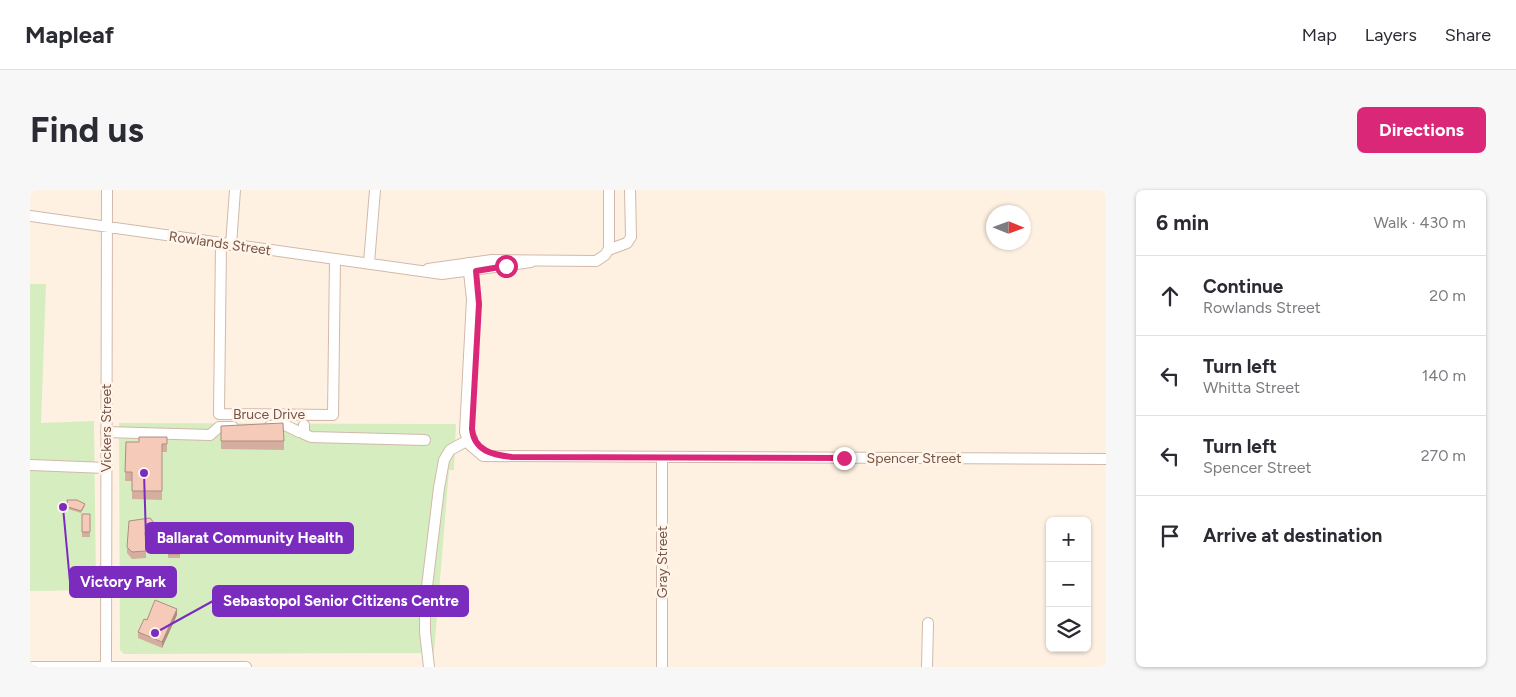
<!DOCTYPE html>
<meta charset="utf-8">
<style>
:root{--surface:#fff;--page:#f7f7f7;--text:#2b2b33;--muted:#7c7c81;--line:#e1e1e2;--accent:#db2777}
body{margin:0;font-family:Figtree,sans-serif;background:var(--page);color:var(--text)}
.controls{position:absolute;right:15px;bottom:15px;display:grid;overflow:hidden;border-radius:8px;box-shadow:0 1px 4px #0004}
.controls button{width:45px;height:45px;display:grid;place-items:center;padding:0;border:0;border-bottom:1px solid var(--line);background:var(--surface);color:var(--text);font:25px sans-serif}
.compass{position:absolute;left:956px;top:15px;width:45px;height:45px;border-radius:50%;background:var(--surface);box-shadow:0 1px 4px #0004;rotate:91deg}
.stop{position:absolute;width:15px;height:15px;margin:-11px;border:4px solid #db2777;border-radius:50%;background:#fff}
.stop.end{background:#db2777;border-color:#fff;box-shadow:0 1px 5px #0008}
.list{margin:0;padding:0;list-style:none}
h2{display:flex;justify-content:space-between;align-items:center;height:65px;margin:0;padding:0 20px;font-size:21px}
h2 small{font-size:16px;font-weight:400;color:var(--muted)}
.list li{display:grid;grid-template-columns:32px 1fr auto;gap:15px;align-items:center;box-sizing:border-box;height:80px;padding:0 20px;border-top:1px solid var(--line)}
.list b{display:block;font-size:19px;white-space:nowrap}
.list p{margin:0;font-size:16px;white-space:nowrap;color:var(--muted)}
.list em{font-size:16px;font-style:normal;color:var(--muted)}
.icon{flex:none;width:28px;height:28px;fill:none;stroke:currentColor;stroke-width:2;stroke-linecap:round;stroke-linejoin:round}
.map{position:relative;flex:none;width:1076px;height:477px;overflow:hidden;border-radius:8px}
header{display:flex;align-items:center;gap:30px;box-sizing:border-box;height:70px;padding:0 25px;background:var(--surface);border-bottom:1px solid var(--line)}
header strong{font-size:24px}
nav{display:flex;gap:28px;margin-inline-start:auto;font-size:18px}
.intro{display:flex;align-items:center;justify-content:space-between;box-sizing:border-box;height:120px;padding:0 30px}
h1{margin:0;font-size:35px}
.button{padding:12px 22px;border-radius:8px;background:var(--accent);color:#fff;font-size:18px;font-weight:700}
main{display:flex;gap:30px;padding:0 30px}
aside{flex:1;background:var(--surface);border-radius:8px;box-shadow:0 1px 4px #0004}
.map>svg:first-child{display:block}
</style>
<header>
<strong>Mapleaf</strong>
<nav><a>Map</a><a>Layers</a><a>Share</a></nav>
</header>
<div class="intro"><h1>Find us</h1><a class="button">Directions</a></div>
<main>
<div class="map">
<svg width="1076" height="477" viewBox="0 0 1076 477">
<rect width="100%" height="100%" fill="#fef1e2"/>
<path fill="#d6edc0" d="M0,94H16L11,233L64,231L66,400L0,401Z
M89,233L426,234L424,280H419L404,463L94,464L90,460Z"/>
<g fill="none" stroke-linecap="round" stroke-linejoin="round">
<g stroke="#d2b9aa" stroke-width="12">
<path id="minor" d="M0,26L412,84L501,72
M191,54L189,224L303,225L305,69
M201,55L205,0
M578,60L597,53L601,47L600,0
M339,73L345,0
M438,73L442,109L435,242L440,255L453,266L1076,269
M398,79L462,70L566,71L575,65L579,59V0
M274,235V244L281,247L395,250
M240,236L255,235L269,242L274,240
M76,242L180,245L189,237H203
M632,267V477
M1,275L76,278
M0,477H216
M76,477L77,0
M399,477L395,442V413L409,298L414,270L420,260L442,248
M897,477L898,433"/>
</g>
<use href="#minor" stroke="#fff" stroke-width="10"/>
</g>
<path fill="#d4ae9e" d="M191,236L254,251V260L191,259Z
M137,247V262H132V310L102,309V291H95L96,252H109Z
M37,310L55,316L51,323L38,319Z
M52,324H60V347H52Z
M137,334L146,351H150V368H138Z
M125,340L116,349V368L102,369L97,363V357Z
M147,425L132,458L108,448V442L117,430Z"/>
<path fill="#ac8d81" d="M125,334V340L115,349V342Z
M147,419V425L132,458V452Z"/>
<path fill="#f6cab8" stroke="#ac8d81" d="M253,233L254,251H191V236Z
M109,247H137V254H132V301H102V282H95L96,252H109Z
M37,310H47L55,314L51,321L38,317Z
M52,324H60V342H52Z
M120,328L125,334L115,342L116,361L102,362L97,357L99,331Z
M137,334H146V351H150V364H138Z
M125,410L147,419L132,452L108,442L114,429L117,430Z"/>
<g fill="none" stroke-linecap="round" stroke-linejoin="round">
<path stroke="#db2777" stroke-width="6" d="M476,76L446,81L449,114L442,239C444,261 463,265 482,267L814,268"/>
</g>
<g text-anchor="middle" stroke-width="5" stroke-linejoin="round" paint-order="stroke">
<g font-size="14" fill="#785346" stroke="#fff5ea">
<text transform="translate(190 53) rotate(8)" y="5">Rowlands Street</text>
<text x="239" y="229">Bruce Drive</text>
<text transform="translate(76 238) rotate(-90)" y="5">Vickers Street</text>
<text x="884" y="273">Spencer Street</text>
<text transform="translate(632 372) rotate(-90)" y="5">Gray Street</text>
</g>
</g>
<path fill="none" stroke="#7b2cbf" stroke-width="2" d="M114 283L116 348M33 317L40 392M125 443L183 411"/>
<g fill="#7b2cbf" stroke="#fff5ea" stroke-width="2">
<circle cx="114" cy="283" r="5"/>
<circle cx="33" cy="317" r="5"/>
<circle cx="125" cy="443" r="5"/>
</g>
<g fill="#7b2cbf" stroke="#7b2cbf" stroke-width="2">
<rect x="116" y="333" width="207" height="30" rx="5"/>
<rect x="40" y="377" width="106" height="30" rx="5"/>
<rect x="183" y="396" width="255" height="30" rx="5"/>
</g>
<g font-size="15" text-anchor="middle" font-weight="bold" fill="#fff">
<text x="220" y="353">Ballarat Community Health</text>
<text x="93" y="397">Victory Park</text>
<text x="311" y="416">Sebastopol Senior Citizens Centre</text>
</g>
</svg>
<div class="controls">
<button>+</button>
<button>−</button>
<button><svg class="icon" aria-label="layers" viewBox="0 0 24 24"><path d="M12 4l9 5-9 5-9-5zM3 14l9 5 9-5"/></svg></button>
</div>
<svg class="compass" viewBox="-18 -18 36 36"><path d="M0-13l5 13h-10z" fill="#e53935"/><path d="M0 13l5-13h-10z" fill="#7c7c81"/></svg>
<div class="stop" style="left:476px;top:76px"></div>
<div class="stop end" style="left:814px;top:268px"></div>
</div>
<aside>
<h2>6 min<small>Walk · 430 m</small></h2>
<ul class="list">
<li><svg class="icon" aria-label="ahead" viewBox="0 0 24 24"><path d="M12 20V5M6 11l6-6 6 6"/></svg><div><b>Continue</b><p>Rowlands Street</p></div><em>20 m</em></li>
<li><svg class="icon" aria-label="left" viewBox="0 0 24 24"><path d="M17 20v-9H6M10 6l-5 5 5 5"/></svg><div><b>Turn left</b><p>Whitta Street</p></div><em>140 m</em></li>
<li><svg class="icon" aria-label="left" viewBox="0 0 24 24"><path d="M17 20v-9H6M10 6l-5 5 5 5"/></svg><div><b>Turn left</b><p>Spencer Street</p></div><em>270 m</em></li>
<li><svg class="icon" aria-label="arrive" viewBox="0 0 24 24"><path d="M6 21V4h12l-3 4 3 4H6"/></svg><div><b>Arrive at destination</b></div></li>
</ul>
</aside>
</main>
